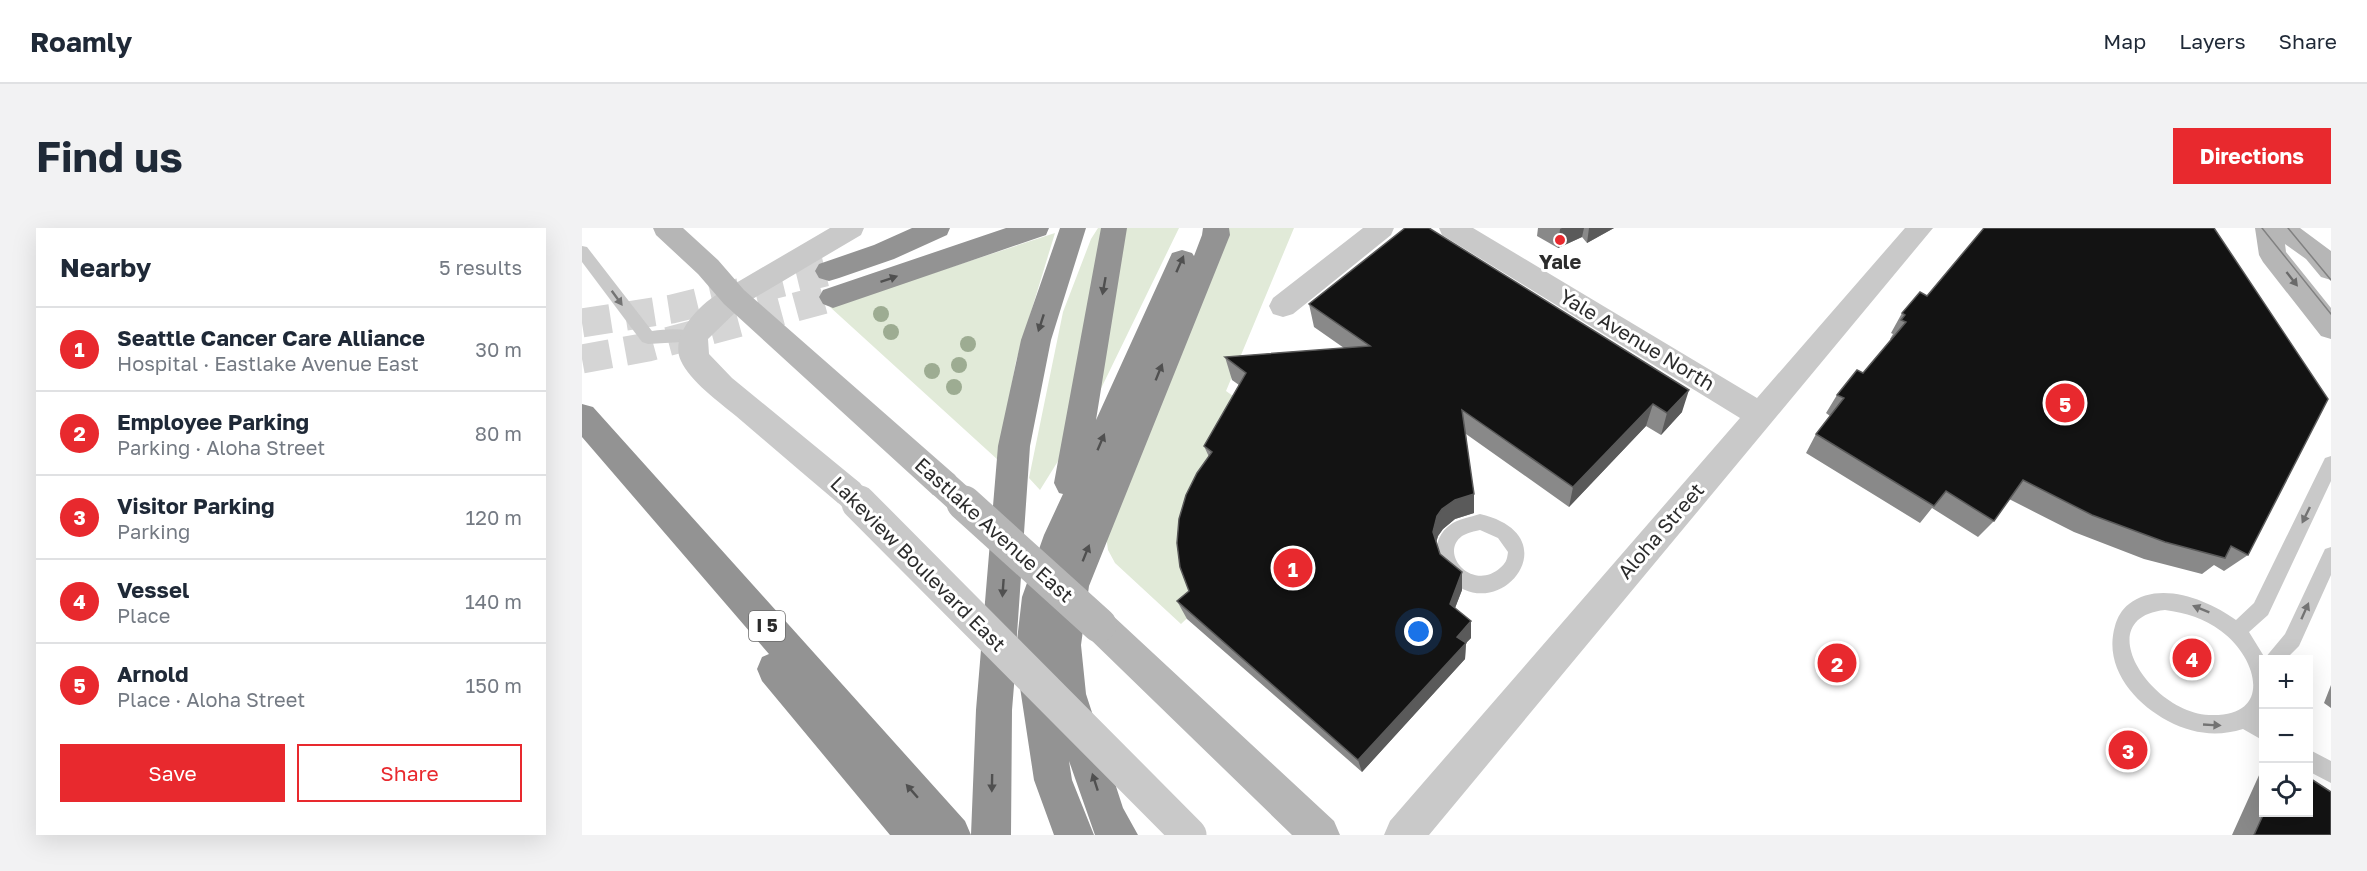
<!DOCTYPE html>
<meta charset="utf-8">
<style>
:root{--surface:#fff;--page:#f2f2f3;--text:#1f2937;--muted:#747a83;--line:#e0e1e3;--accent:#e8292e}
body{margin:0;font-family:"Golos Text",sans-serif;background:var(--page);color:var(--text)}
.controls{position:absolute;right:18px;bottom:18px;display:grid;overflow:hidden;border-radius:0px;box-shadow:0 6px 24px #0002}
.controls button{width:54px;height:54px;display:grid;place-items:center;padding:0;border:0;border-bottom:2px solid var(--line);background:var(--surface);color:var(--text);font:30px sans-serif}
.you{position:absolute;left:837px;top:404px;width:21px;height:21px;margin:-15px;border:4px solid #fff;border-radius:50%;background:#1a73e8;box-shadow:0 0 0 9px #1a73e833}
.badge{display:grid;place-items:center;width:39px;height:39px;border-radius:50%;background:var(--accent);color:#fff;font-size:20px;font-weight:700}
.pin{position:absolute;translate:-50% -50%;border:3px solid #fff;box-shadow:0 2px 6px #0006}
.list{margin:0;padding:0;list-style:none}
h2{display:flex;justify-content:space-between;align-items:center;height:78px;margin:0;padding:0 24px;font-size:26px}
h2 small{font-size:20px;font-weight:400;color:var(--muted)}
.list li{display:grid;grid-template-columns:39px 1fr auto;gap:18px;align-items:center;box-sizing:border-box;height:84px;padding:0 24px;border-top:2px solid var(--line)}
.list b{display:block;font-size:22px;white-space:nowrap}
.list p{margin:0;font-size:20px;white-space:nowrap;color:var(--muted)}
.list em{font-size:20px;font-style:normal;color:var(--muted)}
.actions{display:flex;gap:12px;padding:18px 24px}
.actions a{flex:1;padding:14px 0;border:2px solid var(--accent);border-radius:0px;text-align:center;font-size:21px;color:var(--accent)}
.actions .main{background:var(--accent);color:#fff}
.icon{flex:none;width:33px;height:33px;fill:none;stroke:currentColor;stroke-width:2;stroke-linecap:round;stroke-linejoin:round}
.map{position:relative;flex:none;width:1749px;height:607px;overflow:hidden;border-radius:0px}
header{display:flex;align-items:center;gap:36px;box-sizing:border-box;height:84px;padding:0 30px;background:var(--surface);border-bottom:2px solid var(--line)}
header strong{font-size:28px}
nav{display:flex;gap:33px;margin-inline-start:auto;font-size:21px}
.intro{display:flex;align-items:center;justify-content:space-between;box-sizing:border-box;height:144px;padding:0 36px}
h1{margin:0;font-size:42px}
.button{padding:15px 27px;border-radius:0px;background:var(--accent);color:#fff;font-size:21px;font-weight:700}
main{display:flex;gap:36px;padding:0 36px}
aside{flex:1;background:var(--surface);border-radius:0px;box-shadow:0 6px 24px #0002}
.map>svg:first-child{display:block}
</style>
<header>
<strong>Roamly</strong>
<nav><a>Map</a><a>Layers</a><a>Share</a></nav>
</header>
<div class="intro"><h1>Find us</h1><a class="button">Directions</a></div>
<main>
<aside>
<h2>Nearby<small>5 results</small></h2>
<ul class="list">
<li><span class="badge">1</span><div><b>Seattle Cancer Care Alliance</b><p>Hospital · Eastlake Avenue East</p></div><em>30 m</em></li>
<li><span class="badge">2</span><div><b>Employee Parking</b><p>Parking · Aloha Street</p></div><em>80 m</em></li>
<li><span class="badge">3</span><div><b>Visitor Parking</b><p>Parking</p></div><em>120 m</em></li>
<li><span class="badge">4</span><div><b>Vessel</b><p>Place</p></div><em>140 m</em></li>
<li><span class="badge">5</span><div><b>Arnold</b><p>Place · Aloha Street</p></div><em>150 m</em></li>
</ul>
<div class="actions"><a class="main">Save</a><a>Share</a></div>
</aside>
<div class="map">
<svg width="1749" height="607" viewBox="0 0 1749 607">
<rect width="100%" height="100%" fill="#fff"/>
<path fill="#e1ead8" d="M516,0H597L511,177L458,262L447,250L481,84L509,11Z
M643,0H712L644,163L665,178L616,380L599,396L533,335L526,322L523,301Z
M473,5L434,133L416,232L248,79Z"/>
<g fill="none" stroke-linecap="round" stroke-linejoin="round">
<path stroke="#d5d5d5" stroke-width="29" stroke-dasharray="29 15" stroke-linecap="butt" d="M0,95L90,81L247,43
M0,131L66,119L251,69"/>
<path fill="#c9c9c9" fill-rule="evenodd" d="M0,18L5,19L70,103C86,101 101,100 117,105L119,109L117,113L66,116L60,114L0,34Z
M1749,228V253L1686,387L1667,404L1683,430L1703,406L1743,321L1749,319V347L1717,418L1704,431H1682V488L1680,490L1682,491V513L1661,501C1635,509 1611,506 1586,493C1552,475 1521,439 1533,398C1535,390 1540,381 1547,376C1578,352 1626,372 1654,392L1672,375L1743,230ZM1583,382C1604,385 1622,390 1639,403C1676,430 1692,490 1627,487C1568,484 1507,390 1583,382Z
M898,286C992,308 915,403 865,349C851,334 850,310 868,297C875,291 889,289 898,286ZM898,302L916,310L926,324C925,332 924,335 918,340C891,364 856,326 880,308C885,305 893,303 898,302Z
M1726,521L1749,533V555L1726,543Z"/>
<path fill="#c9c9c9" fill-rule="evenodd" d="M248,0H282L279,7L162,76L152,80L142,76L138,69L142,62Z
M781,0H812L809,7L711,86L701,89L691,86L687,78L691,70Z
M857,0H891L1175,170L1323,0H1351L847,607H802L808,593L1158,190L860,7Z"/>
<path fill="#c9c9c9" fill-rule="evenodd" d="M152,58L162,62L166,69L162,76L126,111L127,126L150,150L278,255L283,265L278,275L267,279L256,275C222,246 188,217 154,188C137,174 108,153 99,133C85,104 127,66 152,58Z"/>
<path fill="#b6b6b6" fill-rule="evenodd" d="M71,0H101L136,32L162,62L373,247L378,257L373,267L362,270L351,267L142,76L116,46L74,7Z
M1673,0H1718L1749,23V52L1739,49L1724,31L1703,16L1704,24L1749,80V111L1739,108L1681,34L1677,27Z
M517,381L529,386L752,593L758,607H710L505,408L500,397L505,386Z"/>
<path fill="#939393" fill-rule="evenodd" d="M330,0H368L365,7L312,31L257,50L247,53L237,50L233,43L237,36L292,17Z
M424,0H467L464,7L251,80L241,76L237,69L241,62Z
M478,0H504L469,112L448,218L434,421L440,369L462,307L481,266L477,265L472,255L519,0H545L514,192L590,25L600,22L610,25L612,28L620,7L621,0H647L648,7L507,358L499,417L504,466L541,580L556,607H513L487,533L490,552L512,607H472L452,552L434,433L430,482L429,607H389L394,482L416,218L439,112Z
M0,176L11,179L383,593L389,607H308L180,453L175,441L180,429L187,426L0,209Z"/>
<path stroke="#818181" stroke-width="1.5" d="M1680,0L1749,86
M1706,0L1749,52"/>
<path stroke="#c9c9c9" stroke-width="29" d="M267,265L278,276"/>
<path stroke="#c9c9c9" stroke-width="35" d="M277,275L607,607"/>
<path stroke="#b6b6b6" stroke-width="29" d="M362,257L383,276"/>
<path stroke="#b6b6b6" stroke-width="35" d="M382,275L517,397"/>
</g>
<g fill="#9dac92">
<circle cx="299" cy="86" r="8"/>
<circle cx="309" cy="104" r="8"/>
<circle cx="386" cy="116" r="8"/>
<circle cx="377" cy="137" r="8"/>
<circle cx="350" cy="143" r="8"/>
<circle cx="372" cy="159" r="8"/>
</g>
<path fill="#898989" d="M956,0H1032L1005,15L1000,9L976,20L955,8Z
M727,76L1100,184L1079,207L1064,198L987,279L884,206L892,285L873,291L861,301L856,308L854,314L858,326L880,344V362L873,380L889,410L884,415L883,431L780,544L605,391L595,373L607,363L627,229L622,218L657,157L650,152L643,129L762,120L732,99Z
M1320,85L1666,327L1642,343L1632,337L1620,346L1562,331L1492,304L1427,271L1412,293L1396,309L1350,280L1338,295L1224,225L1234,206L1248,188L1244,185L1255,167L1281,145L1309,112L1308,111L1311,106L1309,105Z
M1749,457V480L1742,475Z
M1682,543V585L1749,607H1650L1678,545Z"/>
<path fill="#5a5a5a" d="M980,0H1002L1000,9L976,20L978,1Z
M1007,0H1032L1005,15Z
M1107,162L1100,184L1079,207L1085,185Z
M1071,176L1064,198L987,279L991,259Z
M892,266V285L873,291L861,301L856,308L852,322L851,304L855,288L860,281L873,272Z
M880,344V362L868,393V376Z
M889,393V410L884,415L883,431L780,544L776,532L875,409Z"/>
<path fill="#131313" stroke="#5a5a5a" stroke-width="1.5" d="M823,0H847L1107,162L1085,185L1071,176L991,259L880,182L892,266L873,272L860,281L855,288L851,304L858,326L880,344L868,376L889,393L875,409L884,415L776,532L595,373L607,363L598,339L595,315L597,291L604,267L615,245L630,224L622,218L664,145L643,129L788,118L727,76Z
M1402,0H1632L1746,171L1666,327L1649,318L1643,330L1583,314L1510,287L1441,252L1412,293L1364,263L1352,278L1234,206L1262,170L1255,167L1275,142L1281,145L1324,94L1319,92L1323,87L1320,85L1338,64L1345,68Z
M1726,549L1749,564V607H1672L1682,585H1726Z"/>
<defs><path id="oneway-solid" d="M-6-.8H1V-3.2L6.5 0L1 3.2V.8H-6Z" transform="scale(1.5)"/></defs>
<g fill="#505050">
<use href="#oneway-solid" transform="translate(598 36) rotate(-66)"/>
<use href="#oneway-solid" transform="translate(307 51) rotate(-19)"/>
<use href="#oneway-solid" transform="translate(522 58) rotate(100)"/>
<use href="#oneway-solid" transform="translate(459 95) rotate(108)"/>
<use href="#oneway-solid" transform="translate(577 144) rotate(-68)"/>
<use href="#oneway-solid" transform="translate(519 214) rotate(-67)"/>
<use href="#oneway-solid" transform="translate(504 325) rotate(-68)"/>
<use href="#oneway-solid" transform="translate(421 360) rotate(94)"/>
<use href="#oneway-solid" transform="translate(513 554) rotate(-108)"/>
<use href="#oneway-solid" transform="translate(410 555) rotate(91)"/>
<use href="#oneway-solid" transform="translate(330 563) rotate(-131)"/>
</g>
<use fill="#6a6a6a" href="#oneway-solid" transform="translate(1710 51) rotate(52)"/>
<g fill="#737373">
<use href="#oneway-solid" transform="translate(35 70) rotate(54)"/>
<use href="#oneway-solid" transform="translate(1724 287) rotate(116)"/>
<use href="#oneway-solid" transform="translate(1619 381) rotate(-158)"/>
<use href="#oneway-solid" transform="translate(1723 383) rotate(-66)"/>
<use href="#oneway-solid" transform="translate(1630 497) rotate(3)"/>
</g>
<circle fill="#e8292e" stroke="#fff" stroke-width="2" cx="978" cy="12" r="6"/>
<g text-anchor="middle" stroke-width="6" stroke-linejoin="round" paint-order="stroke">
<rect fill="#fff" stroke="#6b6b6b" stroke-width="1.5" x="167" y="383" width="36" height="30" rx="4.5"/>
<g font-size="18" font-weight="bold" fill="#2c2c2c">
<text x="185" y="404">I 5</text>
</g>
<g font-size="20" font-weight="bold" fill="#2c2c2c" stroke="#fff">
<text x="978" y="41">Yale</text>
</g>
<g font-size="20" fill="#2c2c2c" stroke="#fff">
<text transform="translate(1055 112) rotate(31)" y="7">Yale Avenue North</text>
<text transform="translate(412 302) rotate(42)" y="7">Eastlake Avenue East</text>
<text transform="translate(1079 303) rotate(-49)" y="7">Aloha Street</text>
<text transform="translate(336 336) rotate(45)" y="7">Lakeview Boulevard East</text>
</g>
</g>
</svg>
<div class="controls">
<button>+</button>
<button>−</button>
<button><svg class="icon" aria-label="locate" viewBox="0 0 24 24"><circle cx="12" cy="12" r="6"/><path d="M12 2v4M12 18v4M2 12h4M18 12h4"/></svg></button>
</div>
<div class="you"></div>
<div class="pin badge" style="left:711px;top:340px">1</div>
<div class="pin badge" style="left:1255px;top:435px">2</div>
<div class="pin badge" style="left:1546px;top:522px">3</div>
<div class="pin badge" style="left:1610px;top:430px">4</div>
<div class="pin badge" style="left:1483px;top:175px">5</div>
</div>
</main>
